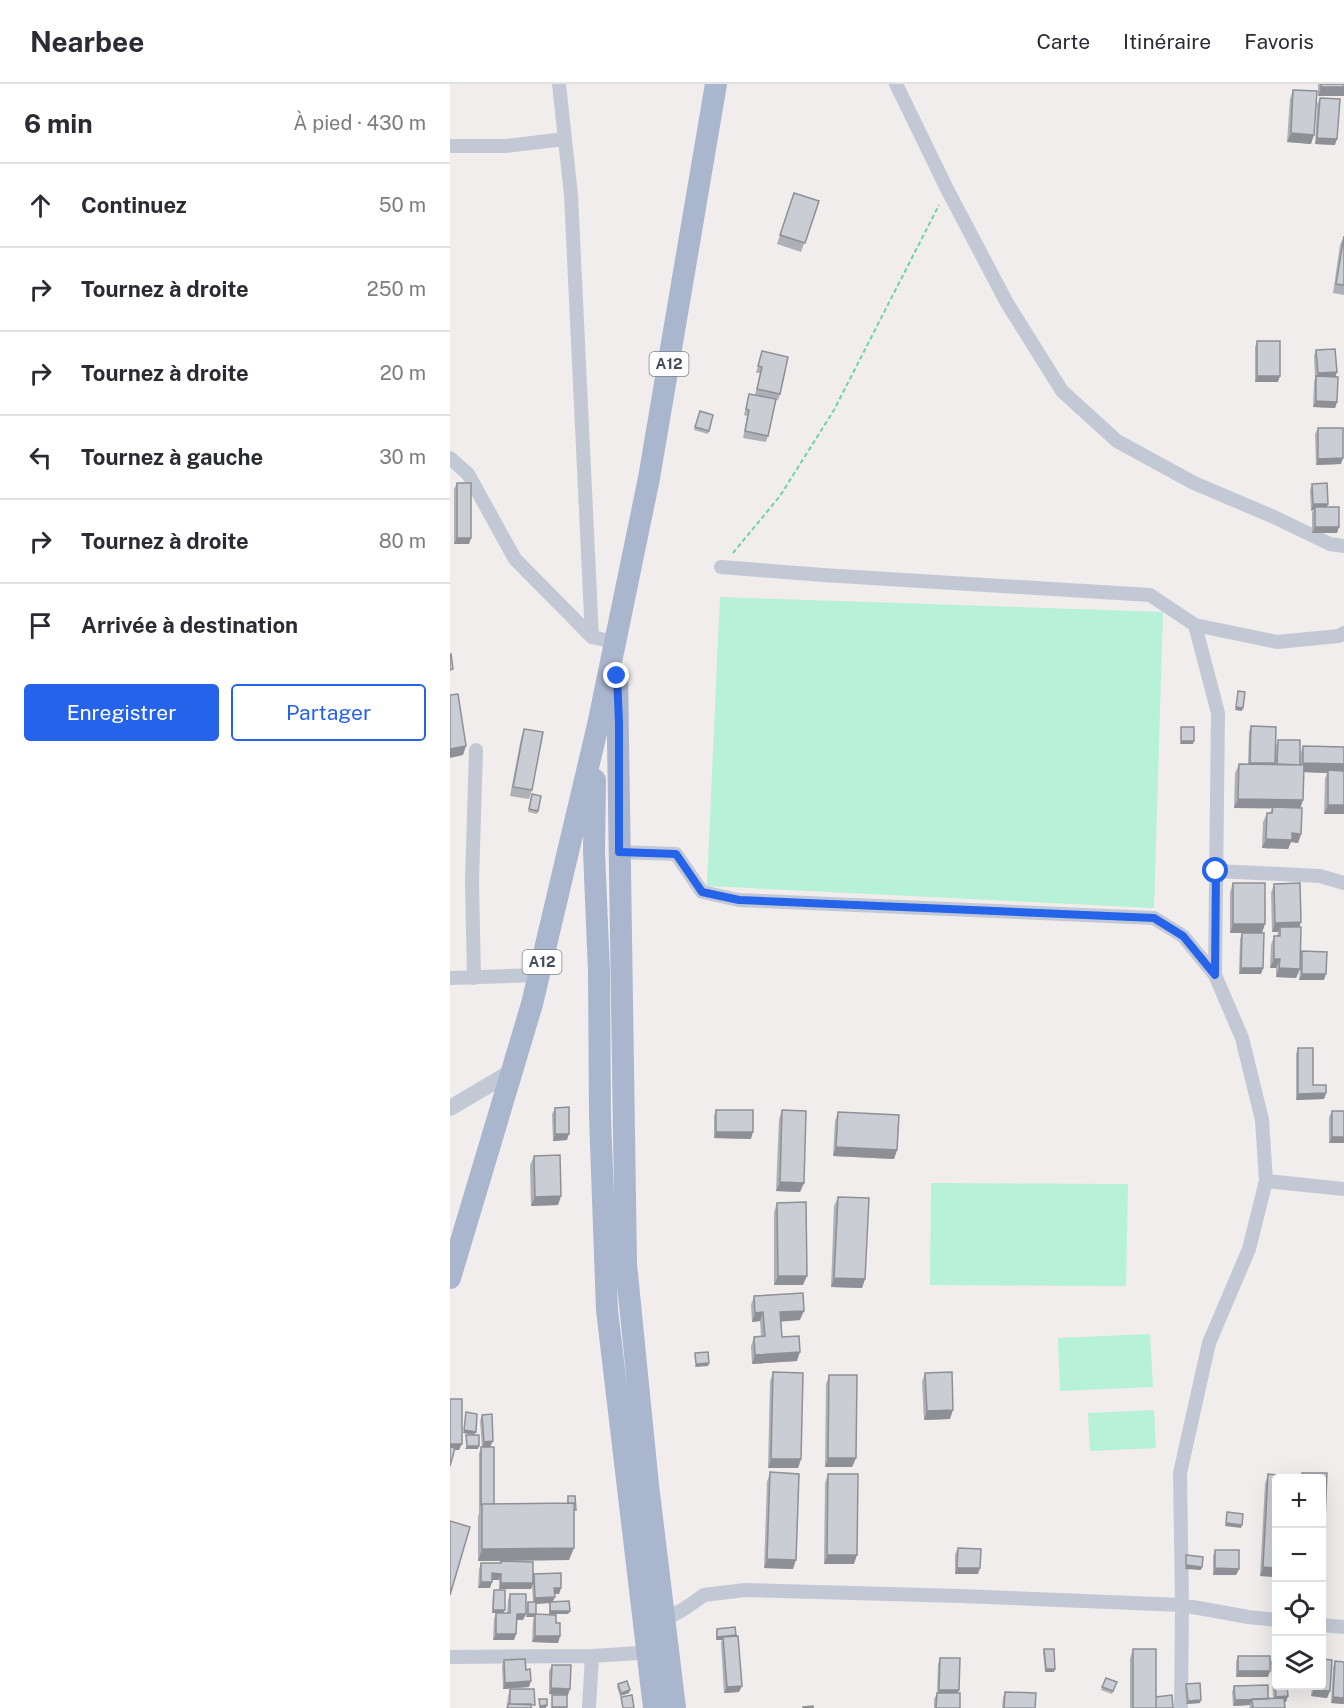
<!DOCTYPE html>
<html lang="fr">
<meta charset="utf-8">
<style>
:root{--surface:#fff;--page:#f2f2f3;--text:#2b2b33;--muted:#7c7c81;--line:#e1e1e2;--accent:#2563eb}
body{margin:0;font-family:"Public Sans",sans-serif;background:var(--page);color:var(--text)}
.controls{position:absolute;right:18px;bottom:18px;display:grid;overflow:hidden;border-radius:6px;box-shadow:0 6px 24px #0002}
.controls button{width:54px;height:54px;display:grid;place-items:center;padding:0;border:0;border-bottom:2px solid var(--line);background:var(--surface);color:var(--text);font:30px sans-serif}
.stop{position:absolute;width:18px;height:18px;margin:-14px;border:4px solid #2563eb;border-radius:50%;background:#fff}
.stop.end{background:#2563eb;border-color:#fff;box-shadow:0 2px 6px #0008}
.list{margin:0;padding:0;list-style:none}
h2{display:flex;justify-content:space-between;align-items:center;height:78px;margin:0;padding:0 24px;font-size:26px}
h2 small{font-size:20px;font-weight:400;color:var(--muted)}
.list li{display:grid;grid-template-columns:39px 1fr auto;gap:18px;align-items:center;box-sizing:border-box;height:84px;padding:0 24px;border-top:2px solid var(--line)}
.list b{display:block;font-size:22px;white-space:nowrap}
.list em{font-size:20px;font-style:normal;color:var(--muted)}
.actions{display:flex;gap:12px;padding:18px 24px}
.actions a{flex:1;padding:14px 0;border:2px solid var(--accent);border-radius:6px;text-align:center;font-size:21px;color:var(--accent)}
.actions .main{background:var(--accent);color:#fff}
.icon{flex:none;width:33px;height:33px;fill:none;stroke:currentColor;stroke-width:2;stroke-linecap:round;stroke-linejoin:round}
.map{position:relative;flex:none;width:894px;height:1624px;overflow:hidden}
header{display:flex;align-items:center;gap:36px;box-sizing:border-box;height:84px;padding:0 30px;background:var(--surface);border-bottom:2px solid var(--line)}
header strong{font-size:28px}
nav{display:flex;gap:33px;margin-inline-start:auto;font-size:21px}
main{display:flex}
aside{flex:1;background:var(--surface)}
.map>svg:first-child{display:block}
</style>
<header>
<strong>Nearbee</strong>
<nav><a>Carte</a><a>Itinéraire</a><a>Favoris</a></nav>
</header>
<main>
<aside>
<h2>6 min<small>À pied · 430 m</small></h2>
<ul class="list">
<li><svg class="icon" aria-label="ahead" viewBox="0 0 24 24"><path d="M12 20V5M6 11l6-6 6 6"/></svg><div><b>Continuez</b></div><em>50 m</em></li>
<li><svg class="icon" aria-label="right" viewBox="0 0 24 24"><path d="M7 20v-9h11M14 6l5 5-5 5"/></svg><div><b>Tournez à droite</b></div><em>250 m</em></li>
<li><svg class="icon" aria-label="right" viewBox="0 0 24 24"><path d="M7 20v-9h11M14 6l5 5-5 5"/></svg><div><b>Tournez à droite</b></div><em>20 m</em></li>
<li><svg class="icon" aria-label="left" viewBox="0 0 24 24"><path d="M17 20v-9H6M10 6l-5 5 5 5"/></svg><div><b>Tournez à gauche</b></div><em>30 m</em></li>
<li><svg class="icon" aria-label="right" viewBox="0 0 24 24"><path d="M7 20v-9h11M14 6l5 5-5 5"/></svg><div><b>Tournez à droite</b></div><em>80 m</em></li>
<li><svg class="icon" aria-label="arrive" viewBox="0 0 24 24"><path d="M6 21V4h12l-3 4 3 4H6"/></svg><div><b>Arrivée à destination</b></div></li>
</ul>
<div class="actions"><a class="main">Enregistrer</a><a>Partager</a></div>
</aside>
<div class="map">
<svg width="894" height="1624" viewBox="0 0 894 1624">
<rect width="100%" height="100%" fill="#f0edec"/>
<path fill="#b7f1d7" d="M270,513L713,528L704,824L257,802Z
M481,1099L678,1100L676,1202L480,1201Z
M700,1250L703,1303L610,1307L608,1254Z
M704,1326L706,1364L640,1367L638,1329Z"/>
<g fill="none" stroke-linecap="round" stroke-linejoin="round">
<path stroke="#6dd1b0" stroke-width="2" stroke-dasharray="4.5 3" stroke-linecap="butt" d="M283,469L330,412L384,326L489,121"/>
<path stroke="#c2c9d5" stroke-width="14" d="M109,0L121,111L142,553L165,558
M446,0L497,105L557,219L612,307L667,357L744,399L824,433L880,460L894,462
M0,62H56L115,55
M0,374L18,390L65,475L142,553
M271,483L373,491L700,511L745,541L827,558L889,552L894,549
M745,541L768,629L765,891
M169,768L226,770L252,808L289,816L704,834L733,852L765,891L792,954L812,1036L816,1097L799,1165L759,1259L730,1389L732,1521L731,1624
M766,787L870,792L894,799
M0,894L89,891
M24,894L22,797L26,666
M816,1097L894,1105
M214,1536L234,1525L254,1511L295,1506L511,1512L732,1521L798,1533L826,1536
M872,1541L894,1543
M0,1573L142,1572L204,1568
M139,1624L142,1572"/>
<path stroke="#c2c9d5" stroke-width="16" d="M0,1024L61,988"/>
<path stroke="#aab6ce" stroke-width="22" d="M167,590L176,1180L198,1401L225,1624
M145,696L144,767L149,888L150,1032L157,1226L204,1624
M0,1194L82,920L148,641L199,394L266,0"/>
</g>
<path fill="#afb0b7" d="M868,0H894V12H868Z
M843,6L861,60L837,58L840,15Z
M870,14L885,61L865,60L867,20Z
M344,109L369,117L351,168L327,160Z
M894,152V211L883,209L890,161Z
M807,257L828,298H805V263Z
M866,266L887,288L885,293L887,318L885,324L863,323L864,298L865,294L864,272Z
M312,267L330,310L328,316L305,311L310,289H306Z
M299,310L318,352L316,358L293,354L297,332L294,331Z
M250,327L263,331L258,350L244,346Z
M868,344L891,380L866,381L865,350Z
M7,399L19,460H4V405Z
M862,400L877,423L887,449H862V429L863,426L861,427L860,406Z
M801,642L826,662L828,656L850,671L853,662L894,663V730H874L875,695L877,689L854,688L853,716L850,724L851,750L848,759L841,758L838,765L812,764L813,738L817,729H820L822,724H784L785,689L789,680H798L799,648Z
M74,645L82,706L79,715L60,712L71,654Z
M82,710L88,727L87,730L78,728Z
M783,799L812,849L813,884L811,890H789L790,855L792,849H780V808Z
M824,800L849,843L850,873L852,867L874,896H849L850,885L846,894L826,893V884H820L821,861L824,852H827L828,848H822L821,809Z
M848,964L863,1001L876,1009L874,1015L846,1016V970Z
M105,1024L117,1056L103,1057L102,1030Z
M266,1026L301,1055L264,1054V1032Z
M332,1026L354,1099L350,1108L326,1107L329,1035Z
M882,1027H894V1059H879V1033Z
M388,1028L447,1066L444,1075L383,1072L385,1037Z
M84,1072L111,1112L108,1121L81,1122L80,1081Z
M388,1113L415,1195L412,1204L381,1203L384,1122Z
M327,1119L353,1201H324V1128Z
M304,1212L350,1236L331,1237L332,1253L347,1277L302,1280L301,1262L304,1253H311L310,1237L302,1238L301,1221Z
M323,1288L351,1375L348,1384H318L320,1298Z
M475,1289L500,1335L474,1336L472,1298Z
M379,1291L406,1374L402,1383H375L376,1300Z
M32,1331L41,1363L44,1420L117,1419L118,1412L125,1430H124L119,1476L28,1477V1432L29,1429V1369L32,1363L30,1337Z
M320,1388L343,1485L314,1484L317,1398Z
M378,1390L404,1480H374L375,1399Z
M818,1390L826,1395V1493L810,1492L815,1400Z
M508,1464L528,1490H505V1470Z
M765,1466L789,1485L786,1491H763V1472Z
M51,1477L83,1493L84,1490L111,1504L109,1510H105L103,1518L120,1527L118,1530H99V1519L86,1520V1530L106,1539L110,1552L108,1559L82,1558L83,1536L84,1533H76L77,1521L78,1518H83L82,1501L81,1505H49V1496H42L40,1504H28L29,1485L31,1479H50Z
M44,1506L55,1526L53,1529H57L58,1516L60,1510L73,1536H67L64,1556H43L44,1535L46,1529H42L43,1509Z
M285,1543L289,1608L274,1609L271,1559L272,1556H266V1548L267,1545Z
M594,1565L604,1588H595L593,1568Z
M683,1565L706,1613L723,1624H680V1574Z
M788,1572L820,1587L818,1593H786V1578Z
M824,1572L838,1612L836,1618H834L835,1624H799L800,1621L783,1622L782,1608L784,1602L818,1614H823L821,1578Z
M490,1574L508,1609L510,1624H484V1615L487,1609L488,1580Z
M54,1576L76,1586L79,1603L53,1605L52,1582Z
M885,1577L894,1620L881,1619L883,1584Z
M102,1581L118,1611L99,1610V1587Z
M656,1594L667,1598L662,1610L651,1606Z
M168,1600L179,1609L170,1612L167,1603Z
M736,1600L750,1619L736,1620L735,1603Z
M862,1602H872L880,1607L877,1614L861,1612Z
M60,1605L83,1624H56L57,1621L58,1612Z
M555,1608L585,1624H552L553,1614Z"/>
<path fill="#8e9095" d="M871,3H894V12H868Z
M841,49L864,51L861,60L837,58Z
M867,54L887,55L885,61L865,60Z
M887,288L885,294L866,295L868,289Z
M807,292H830L828,298H805Z
M866,317L887,318L885,324L863,323Z
M893,374L891,380L866,381L868,375Z
M863,420H878L876,426L865,423L863,426L861,427Z
M865,443H889L887,449H862Z
M7,454H21L19,460H4Z
M786,623L793,624L792,627L785,626Z
M731,657H744L743,660H730Z
M16,662L13,671L0,674V665Z
M853,679L894,680V689L878,686L877,689L850,688Z
M788,715L853,716L850,725L784,724Z
M878,721H894V730H874Z
M842,749L851,750L848,759L841,758L838,765L812,764L816,755Z
M851,838L848,847L830,843L828,848H822L825,839Z
M783,840H815L812,849H780Z
M824,875H830L826,884H820Z
M791,884H813L811,890H789Z
M829,884L850,885L846,894L826,893Z
M852,890H876L874,896H849Z
M876,1009L874,1015L846,1016L848,1010Z
M266,1048H303L301,1055L264,1054Z
M105,1050H119L117,1056L103,1057Z
M882,1053H894V1059H879Z
M386,1063L447,1066L444,1075L383,1072Z
M330,1098L354,1099L350,1108L326,1107Z
M111,1112L108,1121L81,1122L85,1113Z
M328,1192H357L353,1201H324Z
M384,1194L415,1195L412,1204L381,1203Z
M354,1227L350,1236L327,1238L330,1228Z
M313,1228L310,1237L302,1238L305,1229Z
M350,1268L347,1277L302,1280L305,1271Z
M259,1279L258,1282L245,1283L246,1280Z
M503,1326L500,1335L474,1336L477,1327Z
M14,1346L26,1348L24,1351L13,1349Z
M43,1357L40,1363L32,1364L34,1358Z
M0,1360H12L9,1366H0Z
M17,1362H29L28,1365H15Z
M378,1374H406L402,1383H375Z
M321,1375H351L348,1384H318Z
M872,1434L875,1435L872,1444Z
M776,1439L792,1441L791,1444L775,1442Z
M124,1464L119,1476L28,1477L32,1465Z
M377,1471H407L404,1480H374Z
M317,1475L346,1476L343,1485L314,1484Z
M736,1481L752,1483L751,1486L735,1485Z
M813,1483L826,1484V1493L810,1492Z
M507,1484H530L528,1490H505Z
M765,1484L789,1485L786,1491H763Z
M42,1489L51,1490L49,1496H40Z
M31,1498H42L40,1504H28Z
M51,1499H83L81,1505H49Z
M104,1504H111L109,1510H102Z
M105,1513L102,1519L83,1520L85,1514Z
M43,1526H55L53,1529H42Z
M100,1527H120L118,1530H99Z
M67,1530H76L73,1536H65Z
M78,1530H85L84,1533H76Z
M46,1550H66L64,1556H43Z
M85,1552H110L108,1559L82,1558Z
M267,1553H273L272,1556H266Z
M596,1585H605L604,1588H595Z
M788,1587H820L818,1593H786Z
M81,1597L79,1603L53,1605L55,1599Z
M292,1602L289,1608L274,1609L277,1603Z
M101,1604L120,1605L118,1611L99,1610Z
M180,1606L179,1609L170,1612L171,1609Z
M489,1606H509L507,1612H487Z
M864,1606L880,1607L877,1614L861,1612Z
M838,1612L836,1618L824,1619L826,1613Z
M883,1613L894,1614V1620L881,1619Z
M802,1615L800,1621L783,1622L785,1616Z
M751,1616L750,1619L736,1620L738,1617Z
M97,1621L96,1624H89L90,1622Z
M102,1623H117L116,1624H101Z"/>
<path fill="#cbcdd5" stroke="#8e9095" stroke-width="1.5" d="M871,0H894V3H871Z
M843,6L867,7L864,51L841,49Z
M870,14L890,15L887,55L867,54Z
M344,109L369,117L355,159L330,151Z
M894,152V201L886,200Z
M807,257H830V292H807Z
M885,265L887,288L868,289L866,266Z
M312,267L338,273L330,310L307,305L312,283L308,282Z
M866,292L888,293L887,318L866,317Z
M299,310L326,315L318,352L295,347L299,326L296,325Z
M250,327L263,331L259,347L245,343Z
M868,344H893V374L868,375Z
M7,399H21V454H7Z
M877,399L878,420H863L862,400Z
M865,423H889V443H865Z
M1,570L3,585L0,586V571Z
M788,607L795,608L793,624L786,623Z
M8,610L16,662L0,665V611Z
M801,642L826,643L825,679H800Z
M731,643H744V657H731Z
M74,645L93,648L82,706L63,703Z
M828,656H850V681L827,680Z
M853,662L894,663V680L853,679Z
M789,680L854,681L853,716L788,715Z
M878,686L894,687V721H878Z
M82,710L91,712L88,727L79,725Z
M823,723L852,724L851,750L842,749V756L816,755L817,729H822Z
M783,799H815V840H783Z
M850,799L851,838L825,839L824,800Z
M830,843H851L850,885L829,884L830,875H824V852H830Z
M792,849H814L813,884H791Z
M852,867L877,868L876,890H852Z
M848,964H863V1001H876V1009L848,1010Z
M119,1023V1050H105V1024Z
M266,1026H303V1048H266Z
M332,1026L356,1027L354,1099L330,1098Z
M882,1027H894V1053H882Z
M388,1028L449,1031L447,1066L386,1063Z
M110,1071L111,1112L85,1113L84,1072Z
M388,1113L419,1114L415,1195L384,1194Z
M356,1118L357,1192H328L327,1119Z
M353,1209L354,1227L330,1228L332,1253L349,1252L350,1268L305,1271L304,1253L315,1252L313,1228L305,1229L304,1212Z
M258,1268L259,1279L246,1280L245,1269Z
M323,1288L353,1289L351,1375H321Z
M502,1288L503,1326L477,1327L475,1289Z
M379,1291H407L406,1374H378Z
M0,1315H12V1360H0Z
M16,1328L27,1330L26,1348L14,1346Z
M42,1330L43,1357L34,1358L32,1331Z
M16,1351H29V1362H17Z
M0,1363L5,1364L0,1382Z
M31,1363H44V1420H32L31,1422Z
M320,1388L349,1390L346,1476L317,1475Z
M852,1389H877L875,1435L872,1434V1395H852Z
M378,1390H408L407,1471H377Z
M818,1390L836,1392L835,1395H826V1484L813,1483Z
M118,1412H125L126,1426H124V1419H118Z
M124,1419V1464L32,1465V1420Z
M777,1428L793,1430L792,1441L776,1439Z
M0,1437L20,1443L0,1511Z
M508,1464L531,1465L530,1484H507Z
M765,1466H789V1485L765,1484Z
M736,1471L753,1473L752,1483L736,1481Z
M51,1477L83,1478V1499H51V1490L42,1489V1498H31V1479H51Z
M111,1489V1504H104L105,1513L85,1514L84,1490Z
M44,1506H55V1526H43Z
M60,1510H76V1530H67L66,1550H46V1529H60Z
M119,1517L120,1527H100V1518Z
M78,1518H86V1530H78Z
M85,1530L106,1531V1539H110V1552H85Z
M285,1543L286,1551L267,1553V1545Z
M288,1552L292,1602L277,1603L273,1553Z
M594,1565H604L605,1585H596Z
M683,1565H706V1624H683Z
M788,1572H820V1587H788Z
M824,1572H826V1602H837L838,1612L826,1613Z
M490,1574H510L509,1606H489Z
M75,1575L76,1586L80,1585L81,1597L55,1599L54,1576Z
M872,1575L882,1576L880,1607L864,1606V1602H872Z
M885,1577L894,1578V1614L883,1613Z
M102,1581H121L120,1605L101,1604Z
M656,1594L667,1598L663,1607L652,1603Z
M177,1597L180,1606L171,1609L168,1600Z
M750,1599L751,1616L738,1617L736,1600Z
M818,1601V1615L785,1616L784,1602Z
M60,1605H84L85,1621L60,1620Z
M555,1608L586,1609L585,1624H554Z
M487,1609H510V1624H486Z
M102,1611H117V1623H102Z
M182,1611L184,1624H173L171,1613Z
M722,1611L723,1624H706V1613Z
M834,1614L835,1624H803L802,1615Z
M89,1615H97V1621L90,1622Z
M58,1620H81V1624H58Z
M363,1622V1624H353V1623Z"/>
<g fill="none" stroke-linecap="round" stroke-linejoin="round">
<path stroke="#2563eb" stroke-width="8" d="M167,592L169,639V768L226,770L252,808L289,816L704,834L733,852L765,891L766,787"/>
</g>
<g text-anchor="middle" stroke-width="5" stroke-linejoin="round" paint-order="stroke">
<g fill="#fff" stroke="#7c828c" stroke-width="1.5">
<rect x="199.5" y="268" width="39" height="24" rx="4.5"/>
<rect x="72.5" y="866" width="39" height="24" rx="4.5"/>
</g>
<g font-size="15" font-weight="bold" fill="#444c5b">
<text x="219" y="285">A12</text>
<text x="92" y="883">A12</text>
</g>
</g>
</svg>
<div class="controls">
<button>+</button>
<button>−</button>
<button><svg class="icon" aria-label="locate" viewBox="0 0 24 24"><circle cx="12" cy="12" r="6"/><path d="M12 2v4M12 18v4M2 12h4M18 12h4"/></svg></button>
<button><svg class="icon" aria-label="layers" viewBox="0 0 24 24"><path d="M12 4l9 5-9 5-9-5zM3 14l9 5 9-5"/></svg></button>
</div>
<div class="stop" style="left:766px;top:787px"></div>
<div class="stop end" style="left:167px;top:592px"></div>
</div>
</main>
